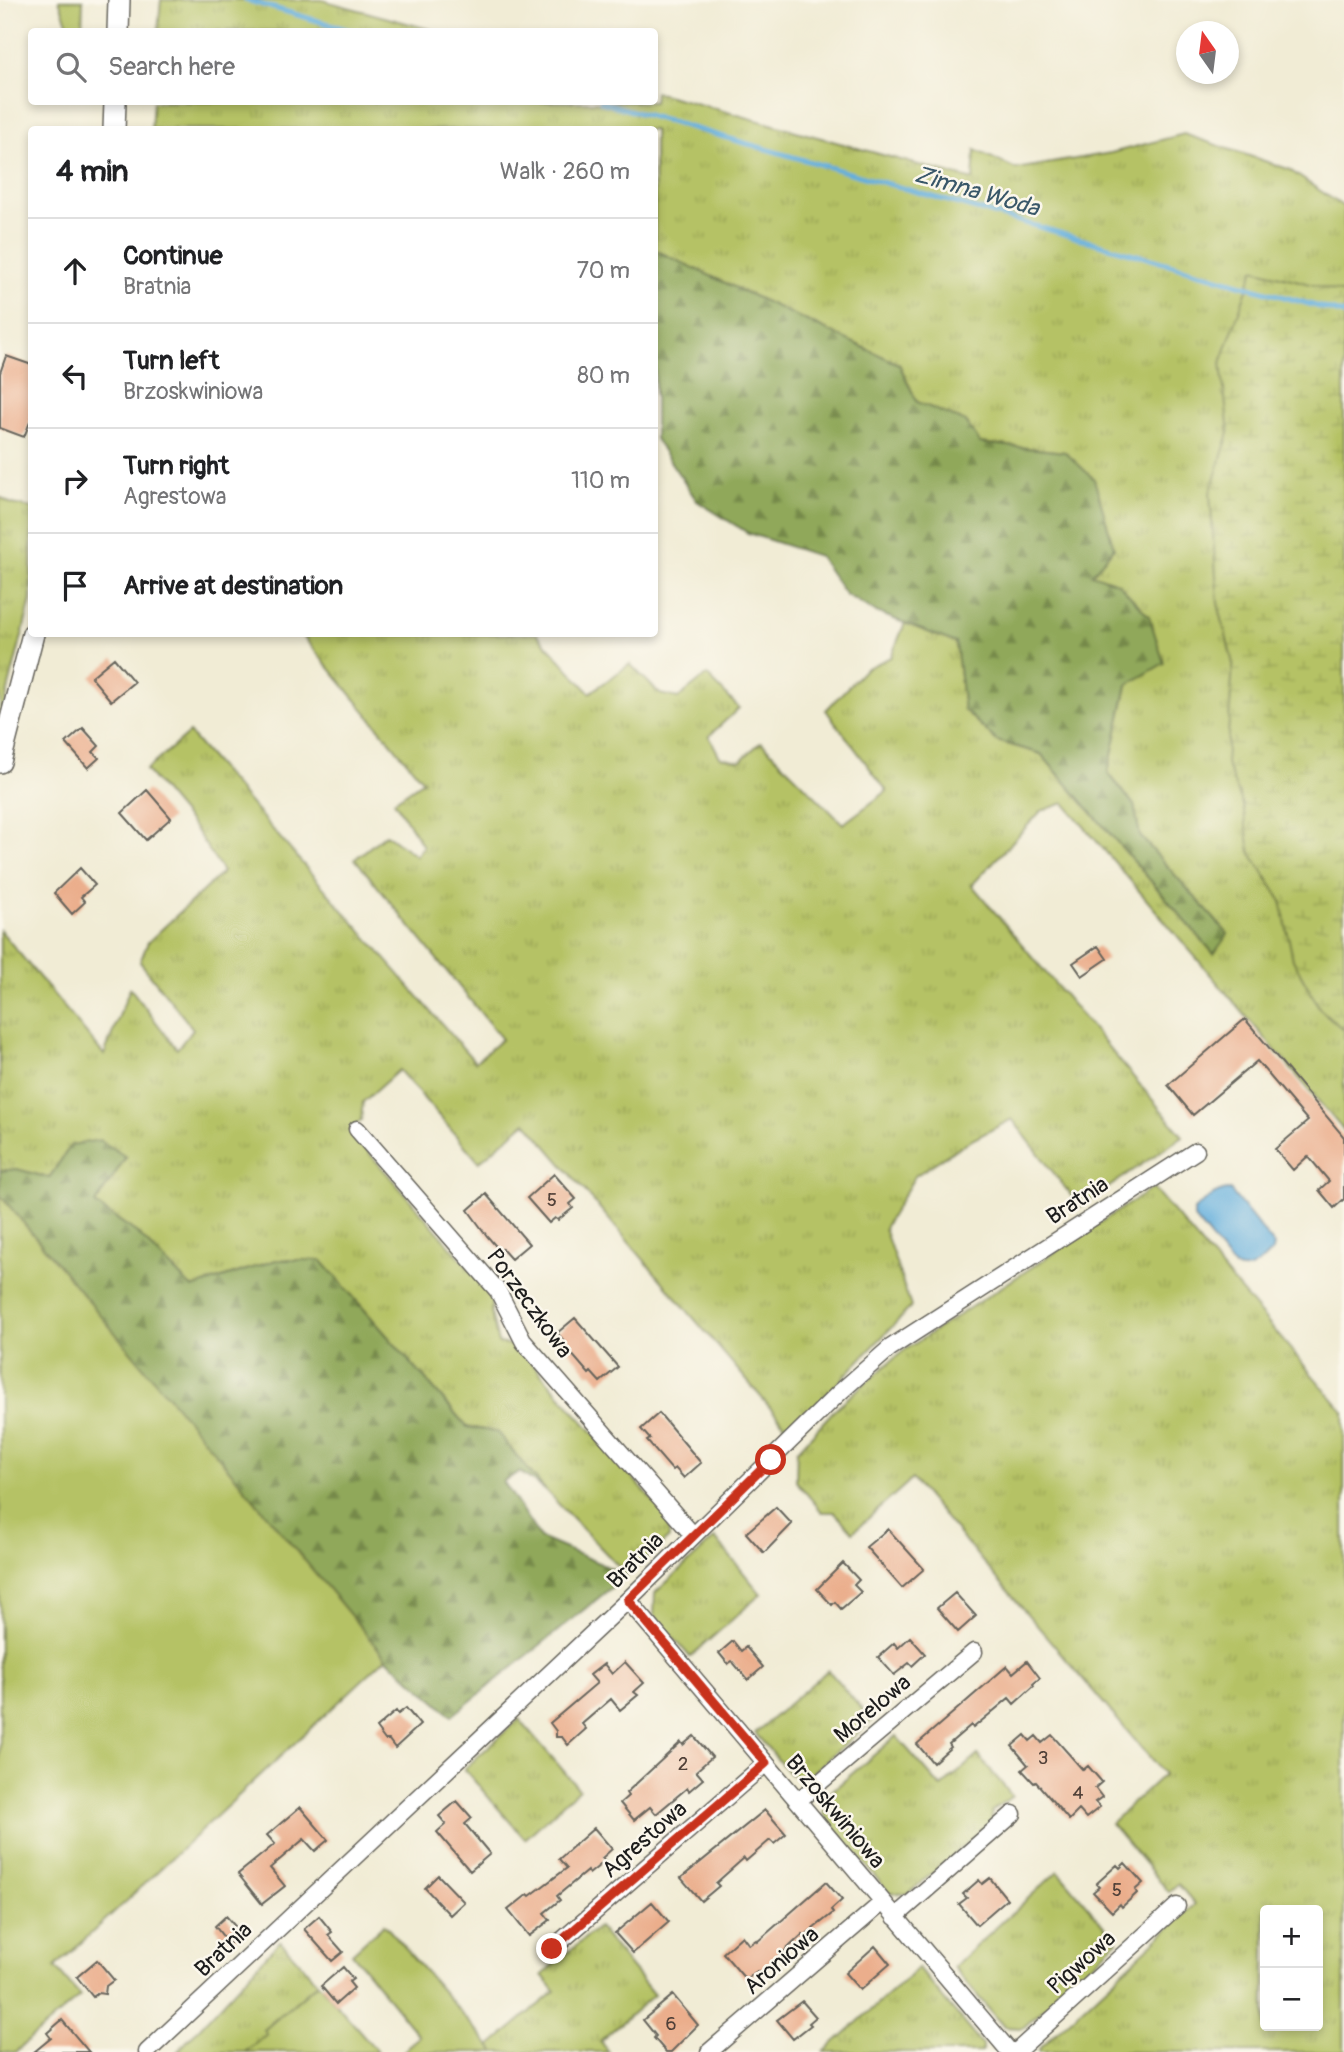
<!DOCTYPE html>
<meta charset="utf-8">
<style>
:root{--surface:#fff;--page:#f6f6f6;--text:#202124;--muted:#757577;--line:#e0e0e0}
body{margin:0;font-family:Pangolin,sans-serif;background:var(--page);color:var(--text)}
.controls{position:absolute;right:21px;bottom:21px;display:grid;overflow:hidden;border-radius:7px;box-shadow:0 4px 10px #0003}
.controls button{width:63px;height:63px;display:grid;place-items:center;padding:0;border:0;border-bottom:2px solid var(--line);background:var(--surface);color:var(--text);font:35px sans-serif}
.compass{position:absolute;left:1176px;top:21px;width:63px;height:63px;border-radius:50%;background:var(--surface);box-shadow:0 4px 10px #0003;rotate:346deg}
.stop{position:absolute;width:21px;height:21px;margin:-16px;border:5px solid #c8321e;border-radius:50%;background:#fff}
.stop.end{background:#c8321e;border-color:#fff;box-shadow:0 2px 7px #0008}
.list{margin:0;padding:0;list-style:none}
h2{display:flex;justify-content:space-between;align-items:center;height:91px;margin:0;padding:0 28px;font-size:30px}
h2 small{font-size:23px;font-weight:400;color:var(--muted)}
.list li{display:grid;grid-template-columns:46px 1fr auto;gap:21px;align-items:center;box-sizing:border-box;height:105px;padding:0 28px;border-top:2px solid var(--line)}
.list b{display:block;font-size:26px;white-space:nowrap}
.list p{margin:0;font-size:23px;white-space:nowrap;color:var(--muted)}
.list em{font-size:23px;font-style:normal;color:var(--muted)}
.icon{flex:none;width:38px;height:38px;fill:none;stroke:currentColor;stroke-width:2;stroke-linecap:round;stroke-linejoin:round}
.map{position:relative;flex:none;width:1344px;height:2052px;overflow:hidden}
.search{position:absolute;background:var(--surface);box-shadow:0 4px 10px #0003;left:28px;top:28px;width:630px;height:77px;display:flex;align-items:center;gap:18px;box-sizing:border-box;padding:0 24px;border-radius:7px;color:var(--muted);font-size:26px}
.panel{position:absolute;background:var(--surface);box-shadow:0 4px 10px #0003;left:28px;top:126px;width:630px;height:511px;border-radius:7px}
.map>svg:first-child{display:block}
</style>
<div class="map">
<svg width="1344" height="2052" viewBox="0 0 1344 2052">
<defs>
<pattern id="grass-tufts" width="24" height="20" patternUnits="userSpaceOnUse" patternTransform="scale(1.75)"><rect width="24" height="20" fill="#b5c265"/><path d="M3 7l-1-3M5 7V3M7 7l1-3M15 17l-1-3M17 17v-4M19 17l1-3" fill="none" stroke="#9ba657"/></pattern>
<pattern id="forest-firs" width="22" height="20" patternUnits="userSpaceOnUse" patternTransform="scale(1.75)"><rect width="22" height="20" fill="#90a85a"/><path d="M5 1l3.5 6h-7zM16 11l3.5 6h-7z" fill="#75884a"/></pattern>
<pattern id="wetland-marsh" width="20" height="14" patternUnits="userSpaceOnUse" patternTransform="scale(1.75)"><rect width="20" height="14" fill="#b5c265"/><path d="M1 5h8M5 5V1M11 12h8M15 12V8" fill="none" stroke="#9ba657"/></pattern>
</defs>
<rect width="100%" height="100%" fill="#fbf7ec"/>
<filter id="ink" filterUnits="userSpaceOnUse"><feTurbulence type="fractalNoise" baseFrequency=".0143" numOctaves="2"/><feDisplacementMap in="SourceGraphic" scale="14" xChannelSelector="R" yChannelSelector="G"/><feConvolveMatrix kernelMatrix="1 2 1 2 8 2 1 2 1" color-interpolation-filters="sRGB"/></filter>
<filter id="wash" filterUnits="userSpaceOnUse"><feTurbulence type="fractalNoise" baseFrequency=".00686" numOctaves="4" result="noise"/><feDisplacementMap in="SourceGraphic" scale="28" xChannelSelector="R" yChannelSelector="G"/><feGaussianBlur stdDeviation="1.57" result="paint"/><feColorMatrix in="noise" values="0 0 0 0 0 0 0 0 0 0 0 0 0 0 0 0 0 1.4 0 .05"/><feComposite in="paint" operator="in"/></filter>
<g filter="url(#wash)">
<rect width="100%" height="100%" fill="#f1ecd5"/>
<path fill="url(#grass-tufts)" stroke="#686f40" stroke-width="2" fill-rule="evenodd" d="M59,0H83L82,31L69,28Z
M161,0H322L436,31H158Z
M655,92L973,180L975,150L1016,169L1111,153L1184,134L1288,169L1344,207V1131L1064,803L1041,811L972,885L1183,1136L1080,1207L1012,1119L964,1144L915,1176L884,1228L911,1307L791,1432L526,1122L479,1162L399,1070L363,1102L361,1120L350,1131L492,1294L491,1313L498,1343L517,1346L668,1518L669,1538L627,1575L545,1490L497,1432L467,1427L321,1260H276L192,1288L137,1233L95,1204L126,1157L71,1145L49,1178L17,1169L0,1171V930L104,1055L130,988L177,1049L193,1029L140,962L148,942L223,872L193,826L146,770L189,733L475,1062L502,1039L355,859L386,834L416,856L423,846L394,801L423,781L301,634H537L590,693L630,664L660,694L678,698L707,675L739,708L709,736L720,757L740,761L761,742L843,824L887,791L826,710L865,669L891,657L905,623L956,643L964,710L997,741L1041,754L1213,953L1228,934L1140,836L1134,805L1108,773L1127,685L1091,574L1065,452L980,443L966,422L917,402L899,364L655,250L654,130L151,129L153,102H654Z
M0,497L12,504L32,508L31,600L0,722Z
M1153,1188L1344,1412V2052H1039V2049L1195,1904L1178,1884L1169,1892L1111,1823L1164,1774L912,1479L853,1532L834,1512H822L796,1481L797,1451L837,1407L902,1352ZM1265,1910H1318V2026H1265Z
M715,1538L761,1594L690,1657L654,1615L655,1593Z
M828,1670L872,1721L808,1776L790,1774L755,1733Z
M519,1719L579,1789L525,1839L464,1769Z
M896,1736L941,1787L978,1755L1012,1796L992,1811L991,1823L908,1894L889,1893L824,1815L825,1797Z
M1058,1871L1117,1941L1023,2028L1004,2027L953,1967Z
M598,1927L654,1995L600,2041L609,2052H495L490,2046L555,1991L542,1975Z
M280,1941L318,1983L264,2029L267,2034L245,2052H177Z
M918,1968L982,2045V2052H824Z"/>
<path fill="url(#forest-firs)" stroke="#56623b" stroke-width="2" d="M655,250L899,364L917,402L966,422L980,443L1065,452L1094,479L1114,548L1092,574L1118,583L1149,616L1164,663L1127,685L1108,773L1134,805L1140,836L1228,934L1214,954L1041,754L997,741L964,710L956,643L876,612L845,594L819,556L748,533L697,501L655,439Z
M100,1140L126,1157L95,1204L137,1233L192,1288L276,1260H321L467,1427L497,1432L545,1490L520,1472L503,1481L540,1538L627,1575L452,1716L386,1658L0,1195V1171L17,1169L49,1178L71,1145Z"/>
<path fill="url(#wetland-marsh)" stroke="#686f40" stroke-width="2" d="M1254,269L1344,293V1030L1320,1009L1293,960L1281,900L1250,852L1243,805L1226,763L1233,664L1218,603L1210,493L1229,433L1221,363Z"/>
<path fill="#b5c265" stroke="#686f40" stroke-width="2" d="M0,1195L386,1658L55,1967L80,1996L15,2052H0Z
M384,1924L490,2046L495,2052H403L419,2036L352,1953Z
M318,1983L378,2052H245L267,2034L264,2030Z"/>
<path fill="#64afdd" stroke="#40667c" stroke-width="2" d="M1230,1190L1274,1245L1273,1251C1261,1261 1250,1275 1234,1267L1194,1218V1210C1205,1201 1216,1190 1230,1190Z"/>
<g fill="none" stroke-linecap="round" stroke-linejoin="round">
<path stroke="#64afdd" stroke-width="5" d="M246,0L356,32
M601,102L1344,314"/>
</g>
<g id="blocks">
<path fill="#ebae8c" d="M6,356L32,365V417L24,437L0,428V373Z
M114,658L134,682L111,701L91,677Z
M83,728L99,746L93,752L99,758L88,768L66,743Z
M147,790L171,818L146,840L122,813Z
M80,868L95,885L81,897L85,902L72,914L54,893Z
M1098,946L1107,959L1082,976L1073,963Z
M1245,1019L1344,1137V1199L1334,1208L1319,1190L1329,1181L1308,1156L1293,1170L1275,1149L1308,1121L1257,1061L1193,1115L1168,1085Z
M554,1174L576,1199L570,1204L573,1208L558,1220L555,1218L549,1223L527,1198Z
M486,1194L529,1244L511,1259L502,1249L500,1251L487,1236L468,1210Z
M575,1318L618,1367L600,1382L591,1372L589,1374L564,1345L566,1343L557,1333Z
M659,1413L701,1463L684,1478L675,1468L672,1470L647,1441L650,1439L641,1429Z
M776,1507L792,1524L764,1553L746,1533Z
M888,1529L924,1569L902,1588L866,1547Z
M843,1563L859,1580L854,1585L861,1592L841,1609L835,1602L832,1605L817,1589Z
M955,1593L976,1616L958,1632L937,1608Z
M910,1637L925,1654L912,1666L909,1663L894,1675L878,1657L894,1643L898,1648Z
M733,1641L741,1651L746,1647L763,1667L748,1680L732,1661L728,1664L719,1653Z
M1027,1661L1040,1678L1033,1684L1034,1686L1014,1704L1009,1698L973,1728L971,1725L949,1744L951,1747L933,1763L917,1744L1007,1666L1013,1673Z
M625,1662L644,1683L634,1692L638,1695L620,1710L611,1699L582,1724L586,1729L568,1745L562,1737H556V1731L550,1723L597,1683L590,1675L604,1664L612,1674Z
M406,1708L420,1725L395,1748L389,1740H385L376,1728L396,1711L398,1714Z
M1025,1735L1030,1741L1036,1736L1042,1743L1052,1735L1083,1770L1088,1766L1102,1782L1095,1788L1102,1797L1095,1802L1100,1807L1086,1818L1079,1810L1069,1820L1036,1782L1034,1783L1022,1770L1028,1765L1012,1746Z
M694,1736L712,1757L696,1771L703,1779L689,1791L687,1788L656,1814L650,1807L634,1820L620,1803L628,1796L626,1793L681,1742L683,1745Z
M457,1801L472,1818L465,1824L490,1854L470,1871L437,1832L446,1824L439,1816Z
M300,1807L328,1840L315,1851L304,1839L270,1868L285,1886L262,1904L238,1874L275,1844L267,1835Z
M765,1810L786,1834L774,1844L770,1840L746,1861L744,1858L716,1883L719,1886L701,1901L681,1878Z
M594,1828L612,1849L602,1858L605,1861L589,1874L587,1871L557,1896L560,1900L544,1913L550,1920L529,1936L508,1910L528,1894L530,1896L567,1868L559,1859Z
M1125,1863L1143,1883L1135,1890L1137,1893L1122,1907L1120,1904L1112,1912L1093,1892L1099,1887L1096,1884L1117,1865L1120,1868Z
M438,1875L464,1902L450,1915L425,1888Z
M990,1878L1007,1899L977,1925L959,1904L967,1898L963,1894L979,1880L982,1884Z
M826,1882L842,1900L831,1910L833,1913L804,1936L803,1934L760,1974L757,1971L746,1980L723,1953L742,1936L749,1945L756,1940L757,1942Z
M652,1902L669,1922L633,1953L615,1933Z
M226,1916L241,1933L229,1944L215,1926Z
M319,1916L332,1932L328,1935L343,1952L332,1961L304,1929Z
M875,1946L890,1964L860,1990L845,1973Z
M97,1960L114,1980L106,1986L105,1994L98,1993L93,1997L77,1977Z
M343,1967L353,1979L349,1982L354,1988L336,2004L321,1986Z
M673,1995L698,2025L671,2052H666L654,2038L656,2036L643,2020Z
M802,2001L816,2017L809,2023L811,2025L793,2039L777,2020Z
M62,2020L89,2052H34L51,2038L47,2033Z"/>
</g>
</g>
<g filter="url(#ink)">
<use href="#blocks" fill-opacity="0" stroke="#67655d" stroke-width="2"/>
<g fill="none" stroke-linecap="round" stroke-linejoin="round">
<g stroke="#67655d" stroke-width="19">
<path id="minor" d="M357,1129L498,1291L524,1342L693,1535
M628,1600L1010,2052
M799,1800L974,1652
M895,1917L1013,1814
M552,1949L766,1763
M147,2052L628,1600L839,1393L890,1348L1196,1151
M709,2052L883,1902
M1016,2052L1177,1906"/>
</g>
<g stroke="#67655d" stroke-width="24">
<path id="tertiary" d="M118,32L119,0
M114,130L115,102
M0,762L33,634"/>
</g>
<use href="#minor" stroke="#fff" stroke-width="16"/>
<use href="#tertiary" stroke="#fff" stroke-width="21"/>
</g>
</g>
<g fill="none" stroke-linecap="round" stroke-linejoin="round" filter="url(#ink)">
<path stroke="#c8321e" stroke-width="9" d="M552,1949L766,1763L628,1600L771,1460"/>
</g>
<g text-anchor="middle" stroke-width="5" stroke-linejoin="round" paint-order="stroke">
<g font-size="19" fill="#504038">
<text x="552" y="1206">5</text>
<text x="1043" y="1764">3</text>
<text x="683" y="1770">2</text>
<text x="1078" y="1799">4</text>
<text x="1117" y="1896">5</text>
<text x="671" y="2030">6</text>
</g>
<g font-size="23" fill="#1c1c1c" stroke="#fbf7ec">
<text transform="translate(1077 1200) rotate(-33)" y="8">Bratnia</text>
<text transform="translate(530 1303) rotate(54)" y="8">Porzeczkowa</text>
<text transform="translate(635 1560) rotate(-45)" y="8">Bratnia</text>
<text transform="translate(872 1708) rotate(-40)" y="8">Morelowa</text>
<text transform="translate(836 1811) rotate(50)" y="8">Brzoskwiniowa</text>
<text transform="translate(644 1839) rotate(-41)" y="8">Agrestowa</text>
<text transform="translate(223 1949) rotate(-43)" y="8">Bratnia</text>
<text transform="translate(781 1960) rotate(-41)" y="8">Aroniowa</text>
<text transform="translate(1081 1962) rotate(-42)" y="8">Pigwowa</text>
</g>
<g font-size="24" font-style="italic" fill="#395769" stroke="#fbf7ec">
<text transform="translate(977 191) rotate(16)" y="8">Zimna Woda</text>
</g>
</g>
</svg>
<div class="controls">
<button>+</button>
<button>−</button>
</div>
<svg class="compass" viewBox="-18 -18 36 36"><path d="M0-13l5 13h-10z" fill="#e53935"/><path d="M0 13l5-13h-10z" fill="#757577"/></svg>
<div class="stop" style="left:771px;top:1460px"></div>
<div class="stop end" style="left:552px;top:1949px"></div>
<div class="search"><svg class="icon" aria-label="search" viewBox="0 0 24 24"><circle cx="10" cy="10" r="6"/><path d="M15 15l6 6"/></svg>Search here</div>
<section class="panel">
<h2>4 min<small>Walk · 260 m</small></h2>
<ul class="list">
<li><svg class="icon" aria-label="ahead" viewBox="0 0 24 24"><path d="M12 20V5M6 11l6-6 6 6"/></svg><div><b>Continue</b><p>Bratnia</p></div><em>70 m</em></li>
<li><svg class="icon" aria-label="left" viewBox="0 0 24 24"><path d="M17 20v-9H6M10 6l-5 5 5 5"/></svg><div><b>Turn left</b><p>Brzoskwiniowa</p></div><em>80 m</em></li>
<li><svg class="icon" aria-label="right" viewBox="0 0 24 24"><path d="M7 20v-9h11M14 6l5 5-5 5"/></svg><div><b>Turn right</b><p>Agrestowa</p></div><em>110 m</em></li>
<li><svg class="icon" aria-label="arrive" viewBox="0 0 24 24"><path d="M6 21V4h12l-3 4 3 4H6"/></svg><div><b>Arrive at destination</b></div></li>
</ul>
</section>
</div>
